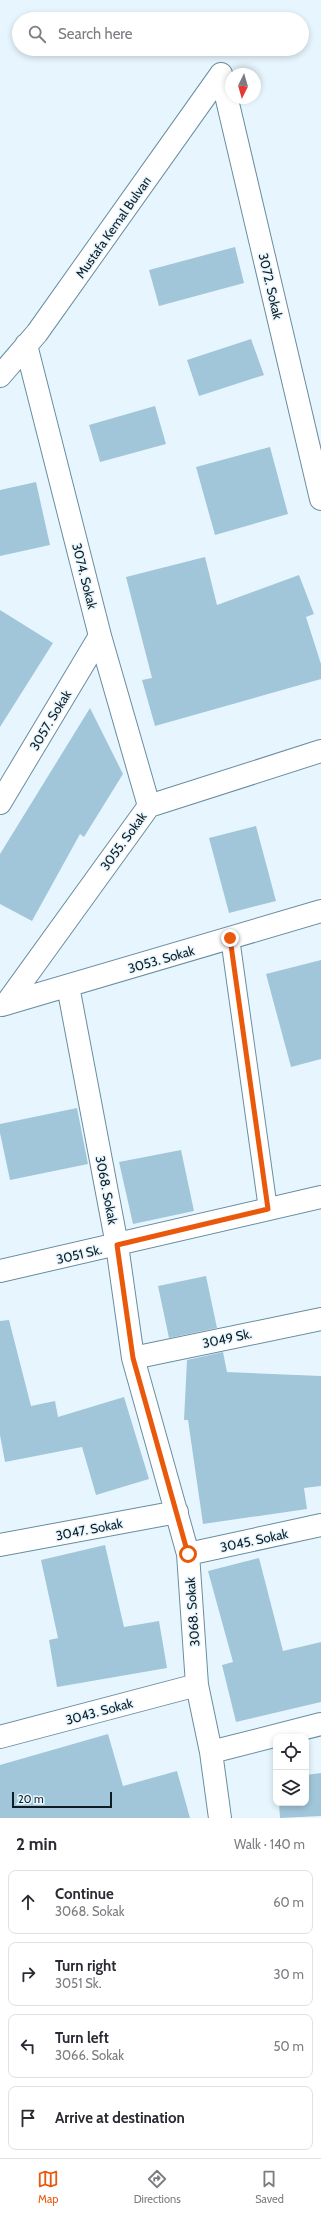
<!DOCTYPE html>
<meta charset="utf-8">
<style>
:root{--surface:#fff;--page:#f7f7f7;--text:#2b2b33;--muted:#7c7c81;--line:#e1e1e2;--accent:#ea580c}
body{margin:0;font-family:Cabin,sans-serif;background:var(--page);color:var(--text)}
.controls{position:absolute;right:12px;bottom:12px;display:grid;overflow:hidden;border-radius:8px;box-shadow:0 2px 6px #0003}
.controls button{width:36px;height:36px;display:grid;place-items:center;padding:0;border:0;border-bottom:1px solid var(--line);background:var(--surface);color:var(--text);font:20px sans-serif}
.compass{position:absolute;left:225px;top:68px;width:36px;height:36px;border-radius:50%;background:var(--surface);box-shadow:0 2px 6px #0003;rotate:185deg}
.scale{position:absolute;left:12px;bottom:10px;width:100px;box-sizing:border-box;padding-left:4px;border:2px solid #0e1d24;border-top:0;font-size:11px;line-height:14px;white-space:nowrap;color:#0e1d24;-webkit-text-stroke:3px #e7f6fe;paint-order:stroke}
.stop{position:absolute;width:12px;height:12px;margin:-9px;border:3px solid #ea580c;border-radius:50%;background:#fff}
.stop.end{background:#ea580c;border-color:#fff;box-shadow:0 1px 4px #0008}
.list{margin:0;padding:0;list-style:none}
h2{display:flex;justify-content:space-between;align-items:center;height:52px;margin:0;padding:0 16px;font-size:17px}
h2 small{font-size:13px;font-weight:400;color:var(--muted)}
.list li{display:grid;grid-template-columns:26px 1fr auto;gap:12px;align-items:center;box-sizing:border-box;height:64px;margin:0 8px 8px;padding:0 8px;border:1px solid var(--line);border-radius:8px}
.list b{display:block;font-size:15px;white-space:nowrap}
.list p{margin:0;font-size:13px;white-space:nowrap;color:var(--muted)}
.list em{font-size:13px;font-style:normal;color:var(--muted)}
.icon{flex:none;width:22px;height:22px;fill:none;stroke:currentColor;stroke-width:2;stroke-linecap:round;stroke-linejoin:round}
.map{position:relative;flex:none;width:321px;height:1818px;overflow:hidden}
.search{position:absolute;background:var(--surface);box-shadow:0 2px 6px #0003;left:12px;right:12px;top:12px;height:44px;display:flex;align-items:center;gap:10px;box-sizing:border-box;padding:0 14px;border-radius:22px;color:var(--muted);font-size:15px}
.sheet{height:340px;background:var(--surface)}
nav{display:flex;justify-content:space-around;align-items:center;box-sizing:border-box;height:56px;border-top:1px solid var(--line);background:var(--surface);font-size:11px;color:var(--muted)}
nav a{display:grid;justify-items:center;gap:2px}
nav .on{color:var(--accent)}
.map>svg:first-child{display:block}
</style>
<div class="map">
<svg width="321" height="1818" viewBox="0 0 321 1818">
<rect width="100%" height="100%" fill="#e7f6fe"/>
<path fill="#a1c6da" d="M235,247L244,283L159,306L149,270Z
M251,339L264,375L199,396L187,360Z
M155,406L166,444L100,462L89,425Z
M270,447L288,514L215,535L196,467Z
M36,482L50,545L0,556V490Z
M205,557L217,605L299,575L314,614L306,617L321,664V679L155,726L142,680L152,678L126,577Z
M0,610L53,643L0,727Z
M90,708L123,774L84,837L80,834L32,921L0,904V854Z
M256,826L276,901L229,913L209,838Z
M321,960V1059L291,1067L266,974Z
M77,1108L88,1164L10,1180L0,1133V1124Z
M181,1150L194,1211L133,1224L119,1162Z
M206,1276L217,1328L169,1338L158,1286Z
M9,1320L31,1406L55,1401L58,1417L124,1397L149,1479L96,1495L82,1447L5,1462L0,1435V1321Z
M223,1352L227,1372L321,1376V1486L304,1488L307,1509L203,1524L188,1420H184L187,1360Z
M105,1545L124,1627L159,1621L167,1668L57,1687L49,1640L58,1638L41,1560Z
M259,1558L283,1651L321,1642V1702L236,1722L222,1665L233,1662L208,1571Z
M108,1734L123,1786L177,1771L190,1818H0V1765Z
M321,1773V1816L280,1818L279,1803H306V1775Z"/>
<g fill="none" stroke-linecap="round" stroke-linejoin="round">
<g stroke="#698d9f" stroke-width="20">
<path id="service" d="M230,938L268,1209"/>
</g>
<g stroke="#698d9f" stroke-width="24">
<path id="minor" d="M221,74L321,499
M26,345L100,636L149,806
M0,376L37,333L221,74
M0,803L100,636
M68,986L117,1245L133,1358L188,1554L197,1685L211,1752L220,1818
M6,1004L149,806L321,751
M2,1005L321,911
M0,1271L321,1197
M133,1358L321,1319
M0,1545L177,1512
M188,1554L321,1525
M0,1737L197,1685
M211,1752L321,1724"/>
</g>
<use href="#service" stroke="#fff" stroke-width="18"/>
<use href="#minor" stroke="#fff" stroke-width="22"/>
</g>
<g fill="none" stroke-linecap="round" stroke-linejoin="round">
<path stroke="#ea580c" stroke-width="5" d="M188,1554L133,1358L117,1245L268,1209L230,938"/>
</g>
<g text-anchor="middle" stroke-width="3" stroke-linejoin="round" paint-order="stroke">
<g font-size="13" fill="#0e1d24" stroke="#e7f6fe">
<text transform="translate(113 227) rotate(-55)" y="5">Mustafa Kemal Bulvarı</text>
<text transform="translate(271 286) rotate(77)" y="5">3072. Sokak</text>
<text transform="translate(85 576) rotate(76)" y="5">3074. Sokak</text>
<text transform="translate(50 720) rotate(-59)" y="5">3057. Sokak</text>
<text transform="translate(123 841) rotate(-54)" y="5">3055. Sokak</text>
<text transform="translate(161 959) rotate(-16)" y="5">3053. Sokak</text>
<text transform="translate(107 1190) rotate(79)" y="5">3068. Sokak</text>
<text transform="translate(79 1254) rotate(-13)" y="5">3051 Sk.</text>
<text transform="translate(227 1338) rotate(-12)" y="5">3049 Sk.</text>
<text transform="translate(89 1529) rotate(-11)" y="5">3047. Sokak</text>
<text transform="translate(254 1540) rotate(-12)" y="5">3045. Sokak</text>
<text transform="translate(192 1612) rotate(-94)" y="5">3068. Sokak</text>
<text transform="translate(99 1711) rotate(-15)" y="5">3043. Sokak</text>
</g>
</g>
</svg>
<div class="controls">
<button><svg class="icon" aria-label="locate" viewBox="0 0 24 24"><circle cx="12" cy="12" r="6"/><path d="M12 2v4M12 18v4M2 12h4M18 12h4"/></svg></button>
<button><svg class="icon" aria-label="layers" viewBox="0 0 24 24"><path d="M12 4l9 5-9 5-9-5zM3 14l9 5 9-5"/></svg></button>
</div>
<svg class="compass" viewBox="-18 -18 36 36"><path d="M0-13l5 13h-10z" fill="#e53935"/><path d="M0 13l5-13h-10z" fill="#7c7c81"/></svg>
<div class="scale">20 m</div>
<div class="stop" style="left:188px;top:1554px"></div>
<div class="stop end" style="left:230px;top:938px"></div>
<div class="search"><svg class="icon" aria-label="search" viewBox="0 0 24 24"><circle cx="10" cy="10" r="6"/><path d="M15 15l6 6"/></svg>Search here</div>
</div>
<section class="sheet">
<h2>2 min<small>Walk · 140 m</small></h2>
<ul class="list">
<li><svg class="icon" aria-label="ahead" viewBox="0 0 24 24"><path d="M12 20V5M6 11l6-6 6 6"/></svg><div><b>Continue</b><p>3068. Sokak</p></div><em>60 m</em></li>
<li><svg class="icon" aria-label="right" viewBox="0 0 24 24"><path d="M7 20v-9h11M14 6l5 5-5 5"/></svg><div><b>Turn right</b><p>3051 Sk.</p></div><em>30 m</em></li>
<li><svg class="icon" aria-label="left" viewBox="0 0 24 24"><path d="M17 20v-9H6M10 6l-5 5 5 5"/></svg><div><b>Turn left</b><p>3066. Sokak</p></div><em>50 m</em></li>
<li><svg class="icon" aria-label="arrive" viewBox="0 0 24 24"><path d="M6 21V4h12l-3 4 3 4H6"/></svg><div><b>Arrive at destination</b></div></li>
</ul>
</section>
<nav>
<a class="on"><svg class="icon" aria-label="map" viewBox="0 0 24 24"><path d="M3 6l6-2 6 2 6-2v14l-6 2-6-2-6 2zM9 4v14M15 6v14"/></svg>Map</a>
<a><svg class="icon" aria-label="directions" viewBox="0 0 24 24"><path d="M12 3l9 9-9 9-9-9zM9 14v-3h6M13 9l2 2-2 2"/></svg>Directions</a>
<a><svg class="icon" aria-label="saved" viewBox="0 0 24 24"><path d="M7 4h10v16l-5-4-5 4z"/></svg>Saved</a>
</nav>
